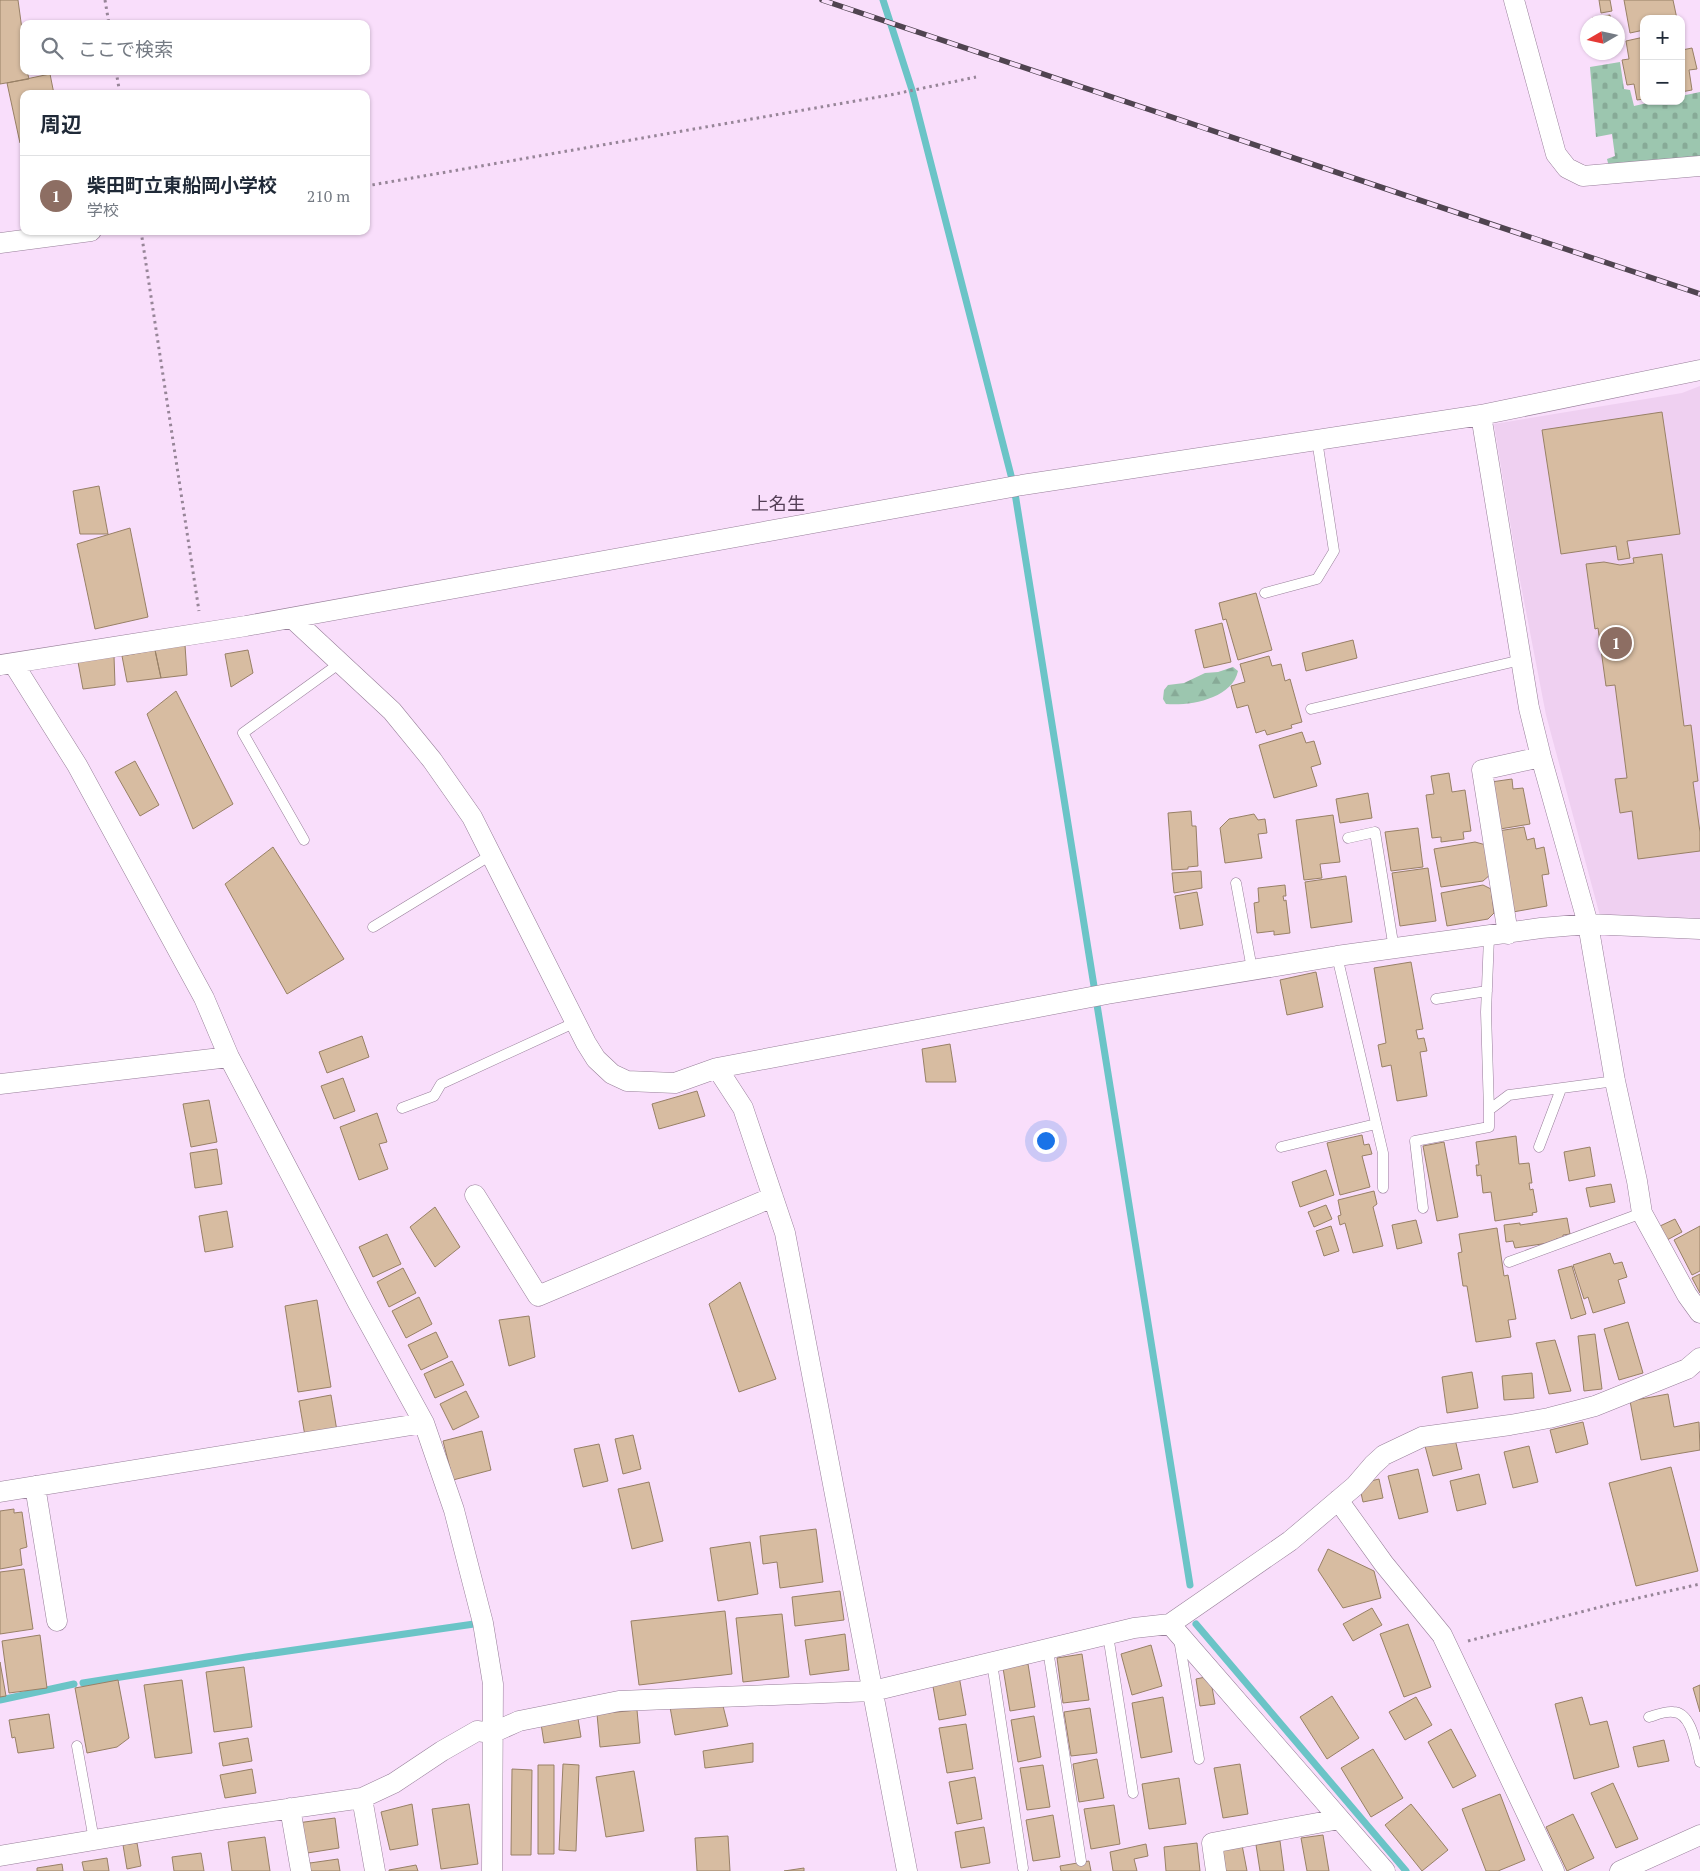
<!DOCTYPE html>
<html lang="ja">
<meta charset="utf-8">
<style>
:root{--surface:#fff;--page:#f2f2f3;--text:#1f2937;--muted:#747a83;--line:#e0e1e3;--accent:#237cab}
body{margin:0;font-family:"PT Serif","Noto Sans JP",serif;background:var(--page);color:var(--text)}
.controls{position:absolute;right:15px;top:15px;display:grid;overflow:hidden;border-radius:10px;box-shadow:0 1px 4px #0004}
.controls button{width:45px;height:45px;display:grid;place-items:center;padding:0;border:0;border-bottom:1px solid var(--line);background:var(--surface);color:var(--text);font:25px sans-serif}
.compass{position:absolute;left:1580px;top:15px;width:45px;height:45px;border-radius:50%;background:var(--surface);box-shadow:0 1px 4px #0004;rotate:261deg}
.you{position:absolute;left:1045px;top:1140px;width:18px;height:18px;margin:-12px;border:4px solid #fff;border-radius:50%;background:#1a73e8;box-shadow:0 0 0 8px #1a73e833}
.badge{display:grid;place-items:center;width:32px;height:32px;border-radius:50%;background:var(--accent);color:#fff;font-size:16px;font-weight:700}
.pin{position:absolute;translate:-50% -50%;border:2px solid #fff;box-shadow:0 1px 5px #0006}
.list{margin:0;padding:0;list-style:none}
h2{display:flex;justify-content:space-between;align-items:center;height:65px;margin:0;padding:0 20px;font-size:21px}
h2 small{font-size:16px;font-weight:400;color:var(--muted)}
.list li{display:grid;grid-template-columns:32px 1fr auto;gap:15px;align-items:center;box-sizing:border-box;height:80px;padding:0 20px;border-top:1px solid var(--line)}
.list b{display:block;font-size:19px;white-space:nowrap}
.list p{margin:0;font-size:16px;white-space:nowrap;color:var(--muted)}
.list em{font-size:16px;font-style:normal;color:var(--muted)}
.icon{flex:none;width:28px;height:28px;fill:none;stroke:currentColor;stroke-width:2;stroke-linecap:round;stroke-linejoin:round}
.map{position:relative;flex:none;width:1700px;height:1871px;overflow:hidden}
.search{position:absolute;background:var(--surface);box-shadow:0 1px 4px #0004;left:20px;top:20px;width:350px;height:55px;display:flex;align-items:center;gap:12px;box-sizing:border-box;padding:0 18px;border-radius:10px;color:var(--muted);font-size:19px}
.panel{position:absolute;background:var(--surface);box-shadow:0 1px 4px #0004;left:20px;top:90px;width:350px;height:145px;border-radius:10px}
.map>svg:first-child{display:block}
</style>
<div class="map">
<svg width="1700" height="1871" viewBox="0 0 1700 1871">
<defs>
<pattern id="forest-firs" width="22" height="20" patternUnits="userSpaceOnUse" patternTransform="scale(1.25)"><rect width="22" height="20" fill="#9cc6af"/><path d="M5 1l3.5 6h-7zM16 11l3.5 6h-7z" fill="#87aa97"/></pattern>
<pattern id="cemetery-stones" width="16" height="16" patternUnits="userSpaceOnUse" patternTransform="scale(1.25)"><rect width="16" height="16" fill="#9cc6af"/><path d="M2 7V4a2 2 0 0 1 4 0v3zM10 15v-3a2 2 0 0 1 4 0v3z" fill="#87aa97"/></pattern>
</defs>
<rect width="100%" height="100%" fill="#f9defb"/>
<path fill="#efd0f1" d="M1700,386V918L1600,916L1546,715L1518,570L1494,424L1682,393Z"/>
<path fill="url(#forest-firs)" d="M1233,667L1238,671C1232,699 1190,706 1166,704L1163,699L1164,690L1168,685L1184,683L1205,673L1218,672Z"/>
<path fill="url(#cemetery-stones)" d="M1620,62L1624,89L1630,90L1634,106L1656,101H1681V96L1700,92V159L1609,167L1607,159L1615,156L1612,134L1596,137L1590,67Z"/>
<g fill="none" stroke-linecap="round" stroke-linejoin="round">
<path stroke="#6bc4c7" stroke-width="7" d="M883,0L912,90L1014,487L1190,1585
M1196,1624L1406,1871
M83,1683L246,1657L474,1624
M0,1700L74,1684"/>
</g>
<path fill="#d7bca1" stroke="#988066" d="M0,0H18L24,44V71H27L29,79L0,84Z
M1599,0H1610L1612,11L1601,13Z
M1624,0H1673L1677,19H1644V30L1630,33Z
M1610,15L1611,22H1593L1592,18Z
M1644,37V99L1637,100L1634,84L1627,85L1622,60L1629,59L1626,41Z
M1681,44L1682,50L1692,48L1697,69L1689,70L1692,90L1681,92Z
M50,74L54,94H24V142L20,143L7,83Z
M1662,412L1680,534L1627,541L1630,558L1618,560L1616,546L1561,554L1542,430Z
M99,486L108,534H80L73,491Z
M130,528L148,617L95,629L77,544Z
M1662,554L1684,726L1691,725L1698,781L1693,782L1700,832V851L1638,859L1632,811L1620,813L1615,779L1627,778L1615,685L1606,686L1598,628L1595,629L1586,564L1604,562L1620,565L1634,563L1633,558Z
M1256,593L1272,650L1238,660L1226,619L1223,620L1219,603Z
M1222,623L1231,662L1204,668L1195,630Z
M1353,640L1357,658L1306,671L1302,653Z
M185,645L187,675L161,678L155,650Z
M155,650L161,678L127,682L122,656Z
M248,650L253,673L231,687L225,654Z
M114,656L115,685L83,689L78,662Z
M1269,656L1272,666L1281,664L1285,681L1290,679L1302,722L1291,725L1292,728L1267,735L1265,730L1256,733L1248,705L1237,708L1231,686L1245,682L1240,664Z
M176,691L233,804L193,829L147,714Z
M1302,732L1306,743L1314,741L1321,764L1311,767L1317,786L1274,798L1259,745Z
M135,761L159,805L140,816L115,772Z
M1449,773L1452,792L1465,790L1471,831L1463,832L1464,839L1441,842V837L1432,838L1426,795L1434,794L1431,776Z
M1512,779L1513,789L1523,788L1530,824L1494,830L1491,782Z
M1368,793L1372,818L1340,823L1336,799Z
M1191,811L1192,826H1196L1198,866L1188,867V869L1172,870L1168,813Z
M1254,814L1258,820L1265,819L1267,833L1258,834L1262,858L1225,863L1220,828L1229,819Z
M1333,815L1340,862L1320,864L1322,878L1304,880L1296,820Z
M1524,827L1527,840L1534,838L1536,849L1544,847L1549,874L1542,875L1547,906L1507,913L1498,831Z
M1418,828L1423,867L1391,871L1385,832Z
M1475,842L1486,845L1491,874L1483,881L1441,887L1434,849Z
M273,847L344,959L287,994L225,884Z
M1428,868L1436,921L1400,926L1392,873Z
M1201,871L1202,888L1174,893L1172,873Z
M1346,876L1352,922L1311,928L1305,882Z
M1285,885L1286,896H1283L1284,901L1286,900L1290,933L1274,935V931L1257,933L1254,903L1259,902L1258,888Z
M1483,885L1491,889L1494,913L1488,919L1447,926L1441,893Z
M1197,892L1203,925L1180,929L1175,896Z
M1411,962L1423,1029L1416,1030L1418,1039L1424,1038L1427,1051L1420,1052L1427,1096L1397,1101L1391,1065L1382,1067L1378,1045L1386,1043L1374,968Z
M1316,972L1323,1007L1287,1015L1280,980Z
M362,1036L369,1057L327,1073L319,1052Z
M950,1044L956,1082H926L922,1049Z
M343,1078L355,1111L334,1119L321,1086Z
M697,1091L705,1116L659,1129L652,1104Z
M209,1100L217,1142L191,1147L183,1104Z
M377,1113L387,1142L379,1144L388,1169L359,1180L340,1127Z
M1362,1135L1364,1145L1369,1144L1372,1154L1362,1156L1370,1187L1340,1195L1327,1143Z
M1516,1136L1519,1164L1529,1163L1532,1183H1529L1530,1190L1533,1189L1537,1212L1532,1213L1533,1215L1495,1221L1491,1192L1483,1193L1481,1175L1477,1176L1476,1165H1479L1476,1142Z
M1444,1142L1458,1217L1437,1221L1423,1146Z
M1590,1147L1595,1176L1569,1181L1564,1152Z
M217,1149L222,1184L195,1188L190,1153Z
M1326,1170L1334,1195L1300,1207L1292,1182Z
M1611,1184L1615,1202L1590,1207L1586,1188Z
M1374,1191L1377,1204L1373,1207L1383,1246L1353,1253L1345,1223L1340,1225L1338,1216L1341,1215L1338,1200Z
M1326,1205L1332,1219L1314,1227L1308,1212Z
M435,1207L460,1247L435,1267L410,1227Z
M227,1211L233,1247L205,1252L199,1216Z
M1567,1218L1570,1234L1563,1235V1238L1556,1239L1555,1242L1515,1248L1513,1241L1506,1242L1504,1225L1520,1223V1225Z
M1675,1219L1682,1232L1667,1240L1660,1226Z
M1416,1220L1422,1243L1397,1249L1392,1225Z
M1331,1226L1339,1251L1324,1256L1316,1231Z
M1700,1226V1271L1692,1275L1674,1240Z
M1497,1228L1504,1276L1508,1275L1516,1319L1508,1320L1511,1337L1476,1342L1467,1286H1463L1458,1253L1462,1252L1459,1234Z
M387,1234L401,1264L373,1277L359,1247Z
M1610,1253L1614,1264L1622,1262L1627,1277L1618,1280L1625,1303L1593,1313L1588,1297L1584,1299L1573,1265Z
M1572,1266L1586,1314L1571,1319L1558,1270Z
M403,1268L416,1293L389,1307L377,1282Z
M1700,1274V1293L1692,1278Z
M740,1282L776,1379L739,1392L709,1304Z
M419,1297L432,1324L406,1338L392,1311Z
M317,1300L331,1387L298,1392L285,1306Z
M529,1316L535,1357L509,1366L499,1320Z
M1628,1322L1643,1373L1619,1380L1604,1329Z
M436,1332L448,1357L421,1370L408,1345Z
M1595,1334L1602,1389L1584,1391L1578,1336Z
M1555,1340L1571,1391L1549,1394L1536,1343Z
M452,1361L464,1385L435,1398L424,1374Z
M1472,1372L1478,1408L1447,1413L1442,1377Z
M1532,1373L1534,1398L1504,1400L1502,1376Z
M466,1391L479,1417L453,1430L440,1404Z
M1668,1394L1674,1427L1699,1422L1700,1450L1641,1460L1630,1401Z
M331,1395L337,1431L305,1436L299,1401Z
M1583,1422L1588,1444L1556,1453L1550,1430Z
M482,1431L491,1470L453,1480L443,1441Z
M633,1435L641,1469L623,1474L615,1439Z
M1455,1439L1462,1469L1433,1476L1425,1446Z
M599,1444L608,1481L583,1487L574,1449Z
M1529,1446L1538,1482L1513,1488L1504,1452Z
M1671,1467L1698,1571L1636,1586L1609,1483Z
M1418,1469L1428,1512L1399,1519L1388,1476Z
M1479,1474L1486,1504L1457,1511L1450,1481Z
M1379,1479L1383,1498L1363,1502L1359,1484Z
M649,1482L663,1541L632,1549L618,1489Z
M14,1509V1513L22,1512L27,1547L20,1549L22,1565L0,1569V1511Z
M816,1529L823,1582L780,1588L777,1562L763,1564L760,1536Z
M750,1542L758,1594L718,1601L710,1548Z
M1328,1549L1374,1571L1381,1598L1343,1608L1318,1570Z
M24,1569L33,1629L0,1634V1572Z
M840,1591L844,1620L795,1626L792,1597Z
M1372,1608L1382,1625L1353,1641L1343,1624Z
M725,1611L732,1674L639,1685L631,1621Z
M782,1614L789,1677L743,1682L736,1618Z
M1408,1624L1431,1687L1404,1697L1380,1634Z
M845,1634L849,1670L810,1675L805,1640Z
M40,1635L47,1688L9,1693L2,1641Z
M1151,1645L1162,1686L1132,1695L1121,1654Z
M1082,1654L1089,1700L1063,1703L1057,1658Z
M0,1662L6,1696L0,1697Z
M1028,1664L1035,1707L1010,1711L1003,1668Z
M244,1667L252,1727L214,1732L206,1672Z
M959,1676L966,1715L939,1720L932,1681Z
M1210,1676L1215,1704L1200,1706L1196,1679Z
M118,1680L129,1738L117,1747L87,1753L75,1688Z
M182,1680L192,1753L155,1758L144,1685Z
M1700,1685V1712L1693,1688Z
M1332,1696L1359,1738L1327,1759L1300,1717Z
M1163,1697L1172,1752L1141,1758L1132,1703Z
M1416,1697L1432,1725L1405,1740L1389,1712Z
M1582,1697L1590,1725L1607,1721L1619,1767L1574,1779L1555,1704Z
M721,1698L728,1726L675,1735L670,1707Z
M1090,1708L1097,1753L1071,1756L1064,1712Z
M637,1710L640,1743L600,1747L597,1714Z
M577,1712L581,1737L544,1743L540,1717Z
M49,1714L54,1748L18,1753L15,1737L12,1738L9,1720Z
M1034,1716L1041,1757L1018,1762L1011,1720Z
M966,1724L973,1769L947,1773L939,1728Z
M1451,1729L1476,1776L1453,1788L1428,1742Z
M248,1738L252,1761L223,1766L219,1743Z
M1664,1740L1669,1761L1638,1767L1633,1747Z
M753,1743V1762L705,1768L703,1751Z
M1373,1749L1403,1798L1371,1817L1341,1768Z
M1097,1759L1104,1798L1079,1802L1073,1764Z
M563,1764L579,1765L576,1851L559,1850Z
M1240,1764L1248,1814L1223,1818L1214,1768Z
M538,1765H554V1854H538Z
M1043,1765L1050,1807L1027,1810L1020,1768Z
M252,1769L256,1793L225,1798L220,1775Z
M512,1769L532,1770L531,1855H511Z
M634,1771L644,1831L606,1837L596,1777Z
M975,1777L982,1819L957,1824L949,1782Z
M1179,1778L1186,1824L1149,1829L1142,1784Z
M1613,1783L1638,1839L1616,1848L1591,1793Z
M1500,1794L1525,1860L1498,1871H1486L1462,1809Z
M412,1804L418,1845L390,1850L381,1812Z
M469,1804L478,1864L441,1869L432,1809Z
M1411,1804L1448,1850L1422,1871L1385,1825Z
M1114,1805L1120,1844L1091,1849L1084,1809Z
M1573,1814L1594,1858L1567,1871L1546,1827Z
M1053,1815L1060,1857L1033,1861L1026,1820Z
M335,1818L339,1848L301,1854L297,1823Z
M984,1827L990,1863L961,1868L955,1832Z
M1323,1835L1329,1871H1307L1301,1838Z
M728,1836L730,1871H697L695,1838Z
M265,1837L270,1871H232L228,1842Z
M1280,1841L1284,1871H1260L1256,1845Z
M137,1843L141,1866L127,1869L123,1845Z
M1197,1843L1200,1871H1166L1164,1847Z
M1146,1844L1148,1856L1134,1859L1137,1871H1113L1110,1852Z
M1242,1845L1247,1871H1225L1221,1849Z
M201,1853L204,1871H174L172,1857Z
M107,1858L109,1871H84L82,1862Z
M338,1859L340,1871H304L303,1861L309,1860L310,1863Z
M1089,1861L1091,1871H1061L1060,1866Z
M62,1864L63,1871H37V1868Z
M416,1865L418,1871H389V1870Z
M804,1868V1871H784Z"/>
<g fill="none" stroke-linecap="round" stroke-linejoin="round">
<g stroke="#977f99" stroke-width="11">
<path id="lane" d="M1265,593L1317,579L1334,551L1317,440
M1311,709L1521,660
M1348,838L1375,832L1394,949
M304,840L243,733L340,663
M1236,883L1252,969
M373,927L491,855
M1337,956L1383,1153V1188
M1436,999L1487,991
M402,1108L434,1096L441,1084L576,1022
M1489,1110L1486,1012L1489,937
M1281,1147L1376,1124
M1539,1147L1561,1089
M1423,1208L1415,1141L1489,1127V1110L1509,1095L1615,1081
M1509,1262L1642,1213
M1108,1635L1133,1793
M1179,1639L1199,1759
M1048,1650L1081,1861
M992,1663L1023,1868
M1649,1717C1656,1715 1665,1711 1673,1712C1692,1712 1696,1747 1700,1762
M77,1746L94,1840"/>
</g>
<g stroke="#977f99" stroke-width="21">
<path id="street" d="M1514,0L1556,154L1567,168L1583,176L1700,166
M0,243L91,231
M1481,415L1529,708L1541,757L1588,924L1615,1081L1637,1181L1642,1213L1687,1295L1700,1313
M292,618L392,711L432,760L472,817L586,1043L596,1059L612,1074L627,1081L675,1083L717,1068L1107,994L1337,956L1541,928L1588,924L1700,929
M13,663L77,765L204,998L229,1057L358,1303L424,1423L454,1510L483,1623L493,1684L492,1871
M0,665L246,626L1022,485L1481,415L1700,370
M1508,934L1482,770L1541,757
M717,1068L743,1108L785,1233L907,1871
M0,1084L229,1057
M475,1195L538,1296L773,1197
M35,1486L57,1621
M0,1492L424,1423
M1338,1500L1384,1564L1442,1635L1554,1871
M1170,1624L1385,1871
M362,1798L375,1871
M290,1808L301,1871
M0,1856L218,1819L362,1798L394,1783L442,1751L477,1731L492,1733L519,1721L619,1701L873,1691L1134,1628L1170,1624L1290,1541L1355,1486L1373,1465L1384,1455L1422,1437L1510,1425L1549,1418L1595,1406L1687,1369L1700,1358
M1216,1871L1212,1843L1339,1819
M1620,1871L1700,1835"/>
</g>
<path stroke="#978598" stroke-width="3" stroke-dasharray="2.5 4" stroke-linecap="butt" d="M105,0L109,24
M116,71L120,94
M366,186L890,95L976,77
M141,231L199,611
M1468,1641L1612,1604L1700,1584"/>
<use href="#lane" stroke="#fff" stroke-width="10"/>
<use href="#street" stroke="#fff" stroke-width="20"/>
<g stroke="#504450" stroke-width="5.5">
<path id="rail" d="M822,0L1700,294"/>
</g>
<use href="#rail" stroke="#f9defb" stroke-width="4" stroke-dasharray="11" stroke-linecap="butt"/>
</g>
<g text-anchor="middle" stroke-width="5" stroke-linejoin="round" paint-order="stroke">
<g font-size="18" fill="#543e56" stroke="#f9defb">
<text x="778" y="510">上名生</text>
</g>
</g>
</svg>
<div class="controls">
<button>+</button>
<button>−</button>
</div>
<svg class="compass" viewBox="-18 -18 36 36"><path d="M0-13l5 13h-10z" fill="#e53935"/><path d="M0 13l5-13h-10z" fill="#747a83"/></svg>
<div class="you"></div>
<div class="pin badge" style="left:1616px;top:643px;background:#8d6e63">1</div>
<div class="search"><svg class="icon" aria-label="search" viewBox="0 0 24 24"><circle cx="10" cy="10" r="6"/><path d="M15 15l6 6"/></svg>ここで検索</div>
<section class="panel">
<h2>周辺<small></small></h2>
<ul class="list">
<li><span class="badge" style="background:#8d6e63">1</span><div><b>柴田町立東船岡小学校</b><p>学校</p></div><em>210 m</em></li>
</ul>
</section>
</div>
